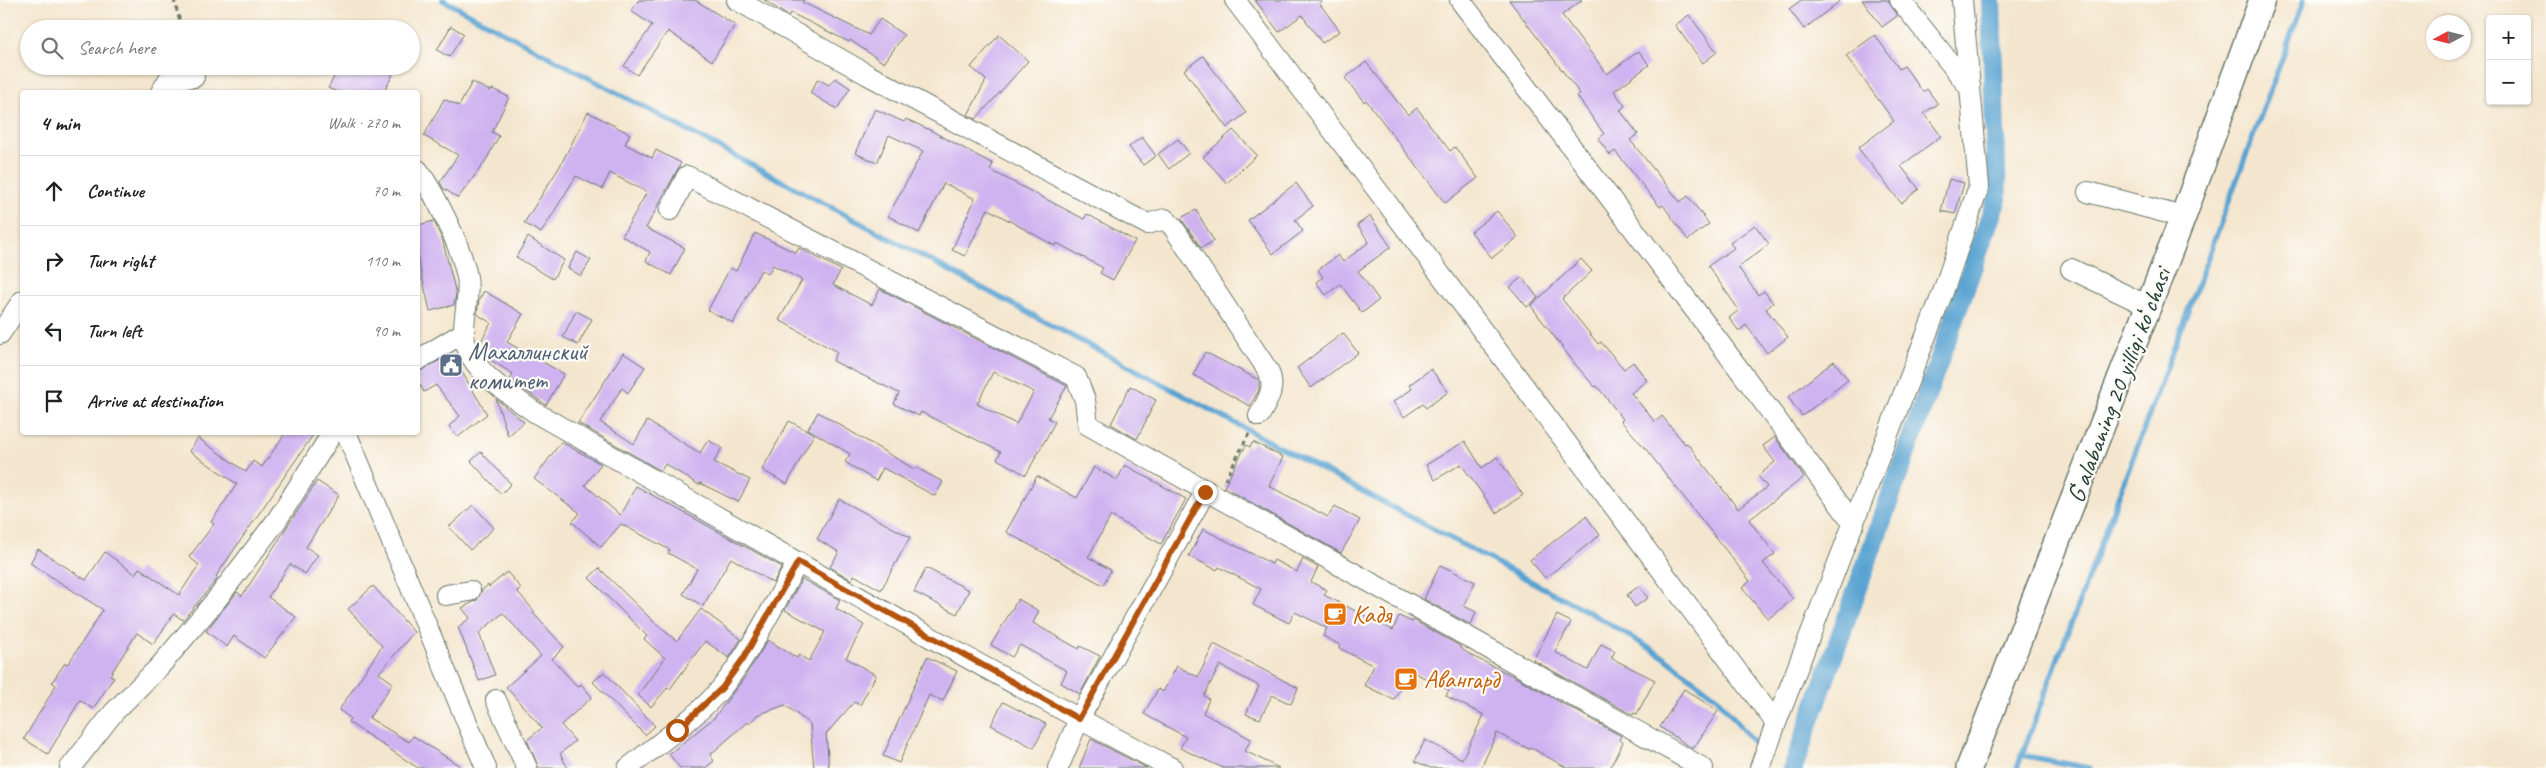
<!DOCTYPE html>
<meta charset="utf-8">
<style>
:root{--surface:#fff;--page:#f6f6f6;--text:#202124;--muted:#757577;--line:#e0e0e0}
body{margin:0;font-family:Caveat,sans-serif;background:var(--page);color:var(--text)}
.controls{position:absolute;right:15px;top:15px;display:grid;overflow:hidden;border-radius:5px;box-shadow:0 1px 4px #0004}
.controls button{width:45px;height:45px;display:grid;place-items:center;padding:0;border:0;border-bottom:1px solid var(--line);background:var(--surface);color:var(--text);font:25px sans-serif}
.compass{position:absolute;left:2426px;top:15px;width:45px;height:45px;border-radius:50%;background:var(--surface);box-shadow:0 1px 4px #0004;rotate:263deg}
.stop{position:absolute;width:15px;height:15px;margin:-11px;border:4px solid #b45309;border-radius:50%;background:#fff}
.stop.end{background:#b45309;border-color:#fff;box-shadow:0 1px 5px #0008}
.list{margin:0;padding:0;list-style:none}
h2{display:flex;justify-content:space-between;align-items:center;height:65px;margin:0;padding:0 20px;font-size:21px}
h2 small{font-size:16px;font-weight:400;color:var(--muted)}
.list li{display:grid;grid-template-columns:32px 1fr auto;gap:15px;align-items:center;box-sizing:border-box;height:70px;padding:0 20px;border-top:1px solid var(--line)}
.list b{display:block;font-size:19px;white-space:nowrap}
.list em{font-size:16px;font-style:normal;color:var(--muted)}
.icon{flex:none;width:28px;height:28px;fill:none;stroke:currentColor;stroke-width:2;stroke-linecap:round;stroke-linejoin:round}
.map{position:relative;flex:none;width:2546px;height:768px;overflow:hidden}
.search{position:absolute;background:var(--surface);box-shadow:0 1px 4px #0004;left:20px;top:20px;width:400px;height:55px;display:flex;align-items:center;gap:12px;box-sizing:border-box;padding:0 18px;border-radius:28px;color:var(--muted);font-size:19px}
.panel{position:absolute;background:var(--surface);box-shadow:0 1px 4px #0004;left:20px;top:90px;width:400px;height:345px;border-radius:5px}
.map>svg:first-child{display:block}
</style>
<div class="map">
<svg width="2546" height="768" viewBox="0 0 2546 768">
<rect width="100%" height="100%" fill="#fdfcf7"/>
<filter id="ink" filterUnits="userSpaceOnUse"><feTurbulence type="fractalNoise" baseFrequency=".02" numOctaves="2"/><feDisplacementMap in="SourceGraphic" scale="10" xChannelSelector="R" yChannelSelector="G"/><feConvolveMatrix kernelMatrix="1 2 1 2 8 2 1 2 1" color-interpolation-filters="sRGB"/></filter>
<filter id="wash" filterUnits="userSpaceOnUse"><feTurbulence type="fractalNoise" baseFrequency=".0096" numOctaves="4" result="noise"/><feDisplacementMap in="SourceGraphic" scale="20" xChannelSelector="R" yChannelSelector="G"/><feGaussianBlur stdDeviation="1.12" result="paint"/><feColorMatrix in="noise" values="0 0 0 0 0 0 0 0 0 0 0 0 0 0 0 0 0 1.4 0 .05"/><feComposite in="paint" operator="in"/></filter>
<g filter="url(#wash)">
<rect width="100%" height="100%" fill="#f4e6ce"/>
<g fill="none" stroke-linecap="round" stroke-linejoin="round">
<path stroke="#59a3d1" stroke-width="5.5" d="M443,0L1596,616L1664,657L1718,699L1761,751
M2021,755L2089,768
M2017,768L2304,0"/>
<path stroke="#59a3d1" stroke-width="20" d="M1793,768L1997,199L1991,0"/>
</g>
<g id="blocks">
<path fill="#cfb2f0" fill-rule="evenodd" d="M639,0H695L735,25L712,61L668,31L637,75L624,66L652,25L631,11Z
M764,0H804L802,2L869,35L880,19L904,35L884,63L850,40L849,42L791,13L788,16Z
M1255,0H1323L1319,3L1340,31L1322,43L1302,15L1279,32Z
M1509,0H1582L1562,15L1607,74L1639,51L1649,65L1614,91L1625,106L1620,110L1638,134L1630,140L1680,202L1688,196L1709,224L1688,240L1663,205L1660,207L1615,151L1610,155L1598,139L1604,134L1577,96L1580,94Z
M1801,0H1841L1804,29L1789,9Z
M1862,0H1888L1897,16L1882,27Z
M1689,15L1717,52L1703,63L1675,25Z
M451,26L464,34L449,57L437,50Z
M999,35L1028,61L976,119L968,115L986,80L971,67Z
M1875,35L1899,69L1904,66L1923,92L1927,89L1938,104L1924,113L1941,136L1901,166L1919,189L1901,203L1858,148L1894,121L1846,56Z
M1203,56L1246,113L1227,128L1184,70Z
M1366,62L1408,115L1417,108L1450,151L1455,147L1478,178L1445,203L1366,100L1364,102L1345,78Z
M340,66H397L384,92H337L328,88Z
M835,78L850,88L837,109L810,93L818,79L829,85Z
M472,82L490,91L492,89L509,97L492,132L499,136L485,162L458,198L443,188L440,182L458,155L424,136L444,99L459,106Z
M875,109L904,122L906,119L930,130L993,164L990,170L1084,219L1087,214L1135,241L1113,280L1100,273L1103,268L1057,243L1055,246L988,209L965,256L952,250L975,199L944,183L919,233L888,216L923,151L889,135L877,163L855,153Z
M588,112L630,134L625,144L652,158L656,150L681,163L646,228L685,248L671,275L646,261L650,252L622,236L647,192L610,173L602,189L576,176L541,233L524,223L560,166Z
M1233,130L1257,155L1227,183L1203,157Z
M1142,137L1156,156L1143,165L1129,147Z
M1178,139L1189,153L1169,169L1158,154Z
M1949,179L1964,183L1955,214L1941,211Z
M1296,183L1313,206L1295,220L1303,231L1273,254L1248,220Z
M1196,210L1214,241L1201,248L1181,218Z
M1497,211L1518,237L1492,258L1471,232Z
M1370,216L1391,247L1358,271L1379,300L1362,313L1340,284L1326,295L1316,282L1323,277L1318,270L1338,255L1343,262L1369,242L1357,225Z
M434,221L443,242L456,294L454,305L430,311L418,259V225Z
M1755,225L1769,244L1738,267L1758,295L1764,291L1773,303L1766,309L1788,337L1767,353L1746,325L1739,331L1729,318L1739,310L1708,266L1734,248L1730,243Z
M755,233L796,253L799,248L841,270L833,285L872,305L880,289L1067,386L1048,418L1055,422L1026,475L997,459L1001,452L921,412L919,416L894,404L899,393L833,361L837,352L779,320L802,280L773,265L768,274L761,270L733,323L708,310L730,268L736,271ZM993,372L1034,392L1016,424L977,404Z
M528,237L564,260L553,279L516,257Z
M577,252L591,260L581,276L568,268Z
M1581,259L1592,271L1562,299L1598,344L1601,342L1624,369L1633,362L1647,380L1631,393L1655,422L1662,416L1685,444L1687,443L1738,509L1767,487L1758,476L1775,462L1763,446L1775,437L1804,477L1749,520L1775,554L1763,563L1793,599L1768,619L1742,588L1750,581L1645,448L1621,421L1623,419L1597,386L1595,387L1575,364L1531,306Z
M1522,277L1538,298L1527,307L1510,287Z
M484,291L523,314L507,342L564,374L546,405L510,380L513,374L487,358L481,350L479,345L491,323L477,314L479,300Z
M576,311L592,319L578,345L563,337Z
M1343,333L1358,353L1311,388L1297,368Z
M1205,352L1259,380V390L1250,406L1193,375Z
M623,353L645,367L628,393L622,388L600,422L634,444L647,421L700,453L708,440L722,448L714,462L750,480L738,502L700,483L699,485L665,464L661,471L578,423Z
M451,354L487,414L458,437L449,426L460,416L436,385L424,392L418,381V372Z
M1834,361L1848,380L1802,416L1788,397Z
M1431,369L1448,392L1426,408L1423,404L1404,417L1393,402L1412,389L1409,385Z
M1130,386L1156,400L1137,439L1111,424Z
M496,399L524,422L508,436Z
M818,412L914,469L915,467L943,482L935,496L883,468L876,481L845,462L850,454L808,429Z
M789,421L814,434L787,484L762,470Z
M286,432H315L216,576L218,578L183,620L174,614L153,644L137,633L110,675L114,677L93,709L80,700L48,754L24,739L56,685L52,682L65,663L68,664L103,610L30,563L38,549L86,580L105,552L135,574L139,568L179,595L199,565L189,557L214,524L211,522L237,484L189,451L198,438L246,472L253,461L262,467Z
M1465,441L1482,468L1497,457L1523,495L1496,513L1461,464L1435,480L1426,465Z
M561,442L601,464L585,485L620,515L636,486L782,567L773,583L731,558L703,606L683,594L697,569L668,553L670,550L621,524L601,547L572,522L580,513L534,479Z
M1253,442L1283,457L1269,486L1328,517L1335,506L1360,520L1341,553L1224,487L1246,445L1250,447Z
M481,452L511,484L501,494L471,461Z
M1125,465L1186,499L1161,544L1111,516L1088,557L1111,570L1103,585L1006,532L1037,476L1077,498L1094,467L1117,480Z
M317,481L339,495L306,547L318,555L305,574L290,564L268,597L296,617L264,658L234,636L227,647L206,631L237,592L242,596Z
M839,499L910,537L881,590L854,575L852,580L830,567L839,552L817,539Z
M473,505L494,528L470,550L449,527Z
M1586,516L1600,535L1545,578L1530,560Z
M1203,529L1272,564L1274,560L1297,572L1303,559L1318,567L1311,582L1327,590L1324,595L1393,630L1399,616L1412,622L1413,620L1460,646V648L1472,656L1519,679L1621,736L1619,740L1623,742L1610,768H1567L1530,747L1529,749L1497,733L1481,768H1430L1415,761L1425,740L1462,759L1484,715L1446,696L1449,690L1409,670L1394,700L1364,685L1374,666L1339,648L1340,645L1323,636L1327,628L1295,612L1289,623L1253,605L1261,589L1219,567L1217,570L1189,556Z
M1440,565L1475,582L1464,606L1476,612L1471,625L1424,599Z
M599,568L657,625L677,641L701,609L741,639L729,658L705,641L670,689L668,687L651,707L638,695L665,658L644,639L647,636L589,578Z
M926,568L969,590L957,614L914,592Z
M507,572L521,588L517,591L535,612L533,613L564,647L552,659L578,687L581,684L592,697L561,725L575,741L560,754L568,768H540L538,766L527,740L542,728L506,687L541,656L503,613L479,633L495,675L479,681L458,627L470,618L462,608L477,600L482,590L488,585L489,587Z
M802,579L840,600L836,609L864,625L846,658L876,675L860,705L854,702L826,734L829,768H814L810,724L785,705L757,715L749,724L747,722L710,755L714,761L705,768H680L669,754L714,718L744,678L768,640L797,658L799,655L809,661L825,632L785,610Z
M373,586L414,632L379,673L393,683L369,718L409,742L413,736L463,768H418L348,722L350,718L339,710L382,646L348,609Z
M1639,586L1648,598L1635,607L1627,595Z
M1018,599L1039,611L1033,623L1079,649L1080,646L1100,656L1080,694L1061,683L1067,671L1020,645L1012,657L991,645Z
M1557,615L1571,622L1555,652L1588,670L1601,644L1615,651L1611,658L1655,680L1637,714L1634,713L1633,715L1533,660Z
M1214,644L1298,688L1291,704L1272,695L1260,719L1246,714L1259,686L1220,665L1204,696L1209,699L1203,713L1251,739L1245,751L1279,768H1223L1180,748L1186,737L1144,714L1158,689L1163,692L1177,666L1198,677Z
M927,657L957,671L943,701L929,695L899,763L883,756Z
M604,672L655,726L645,735L593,682Z
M1684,689L1718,711L1693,749L1660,727Z
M1003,702L1046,724L1034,748L991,725Z
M1091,739L1147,768H1079Z"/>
</g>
</g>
<g filter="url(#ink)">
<use href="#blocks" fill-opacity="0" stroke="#6a786a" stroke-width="1"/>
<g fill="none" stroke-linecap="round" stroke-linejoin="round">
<g stroke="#6a786a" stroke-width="22">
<path id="minor" d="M737,0L868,75L1147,224L1165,219L1173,227L1269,372C1276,389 1267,401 1259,416
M1235,0L1776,723
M1460,0L1707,326L1854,524
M1900,0L1969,87
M161,92L169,79L194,77
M418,170C436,195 461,246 467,277C470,293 464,314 464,330C462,366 510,395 536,413C747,533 957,656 1172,768
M2088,192L2183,217
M670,210L687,176L1076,377L1085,400L1088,425L1703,768
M2071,269L2148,306
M0,334L22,301
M418,360L463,333
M346,432L486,768
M446,595L470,591
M496,700L527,768
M70,768L114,712L160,666L217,599L277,520L333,432
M628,768C657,745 701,714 723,686C753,648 774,604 798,562
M1058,768L1079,719L1205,492
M1760,768L1776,723L1943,292L1979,186L1962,0"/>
</g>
<g stroke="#6a786a" stroke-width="28">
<path id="major" d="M1969,768L2183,217L2262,0"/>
</g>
<path stroke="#6a786a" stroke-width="3" stroke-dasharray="4 4" stroke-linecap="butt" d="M174,0L182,29
M1225,480L1250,432"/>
<use href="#minor" stroke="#fff" stroke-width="20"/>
<use href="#major" stroke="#fff" stroke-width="25"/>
</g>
</g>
<g fill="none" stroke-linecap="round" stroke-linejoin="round" filter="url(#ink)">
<path stroke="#b45309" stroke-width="6" d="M677,730L722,688L743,659L798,562L1079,719L1205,492"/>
</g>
<defs>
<g id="civic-square" transform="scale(1.25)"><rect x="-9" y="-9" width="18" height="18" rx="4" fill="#5c6f8a" stroke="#fdfcf7"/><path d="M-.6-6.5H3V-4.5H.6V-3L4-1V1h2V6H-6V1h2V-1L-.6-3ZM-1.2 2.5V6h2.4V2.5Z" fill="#fff"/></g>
<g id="cafe-square" transform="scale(1.25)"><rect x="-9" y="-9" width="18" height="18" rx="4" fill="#e8710a" stroke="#fdfcf7"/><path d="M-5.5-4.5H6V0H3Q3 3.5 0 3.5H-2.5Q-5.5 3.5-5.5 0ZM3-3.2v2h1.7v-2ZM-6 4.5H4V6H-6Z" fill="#fff"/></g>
</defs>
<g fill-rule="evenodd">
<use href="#civic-square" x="451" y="365"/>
<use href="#cafe-square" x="1335" y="614"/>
<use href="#cafe-square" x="1406" y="679"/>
</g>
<g text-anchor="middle" stroke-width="4.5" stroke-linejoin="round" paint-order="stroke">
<g font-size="25" fill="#4e5e75" stroke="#fdfcf7" text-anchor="start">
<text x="468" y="360">Махаллинский<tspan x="468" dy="29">комитет</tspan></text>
</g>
<g font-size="25" fill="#1f3d34" stroke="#fdfcf7">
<text transform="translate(2118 385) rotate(-69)" y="9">Gʻalabaning 20 yilligi koʻchasi</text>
</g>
<g font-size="25" fill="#c56008" stroke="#fdfcf7" text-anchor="start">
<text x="1352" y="623">Кадя</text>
<text x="1424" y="688">Авангард</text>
</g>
</g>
</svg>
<div class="controls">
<button>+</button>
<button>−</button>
</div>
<svg class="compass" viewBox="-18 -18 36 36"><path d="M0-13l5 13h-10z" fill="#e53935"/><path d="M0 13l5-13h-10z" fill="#757577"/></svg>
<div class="stop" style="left:677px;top:730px"></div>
<div class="stop end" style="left:1205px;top:492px"></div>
<div class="search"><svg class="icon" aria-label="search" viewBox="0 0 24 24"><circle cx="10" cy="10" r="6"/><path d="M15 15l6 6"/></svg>Search here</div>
<section class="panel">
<h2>4 min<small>Walk · 270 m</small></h2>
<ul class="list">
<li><svg class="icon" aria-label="ahead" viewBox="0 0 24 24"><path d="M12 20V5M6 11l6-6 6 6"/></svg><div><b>Continue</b></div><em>70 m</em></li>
<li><svg class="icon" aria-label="right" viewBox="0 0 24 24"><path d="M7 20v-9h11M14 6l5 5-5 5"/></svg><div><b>Turn right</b></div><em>110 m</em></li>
<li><svg class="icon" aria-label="left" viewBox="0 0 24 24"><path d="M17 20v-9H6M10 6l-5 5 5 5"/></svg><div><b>Turn left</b></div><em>90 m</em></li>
<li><svg class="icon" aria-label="arrive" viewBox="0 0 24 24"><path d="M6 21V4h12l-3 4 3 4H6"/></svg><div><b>Arrive at destination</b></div></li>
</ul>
</section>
</div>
